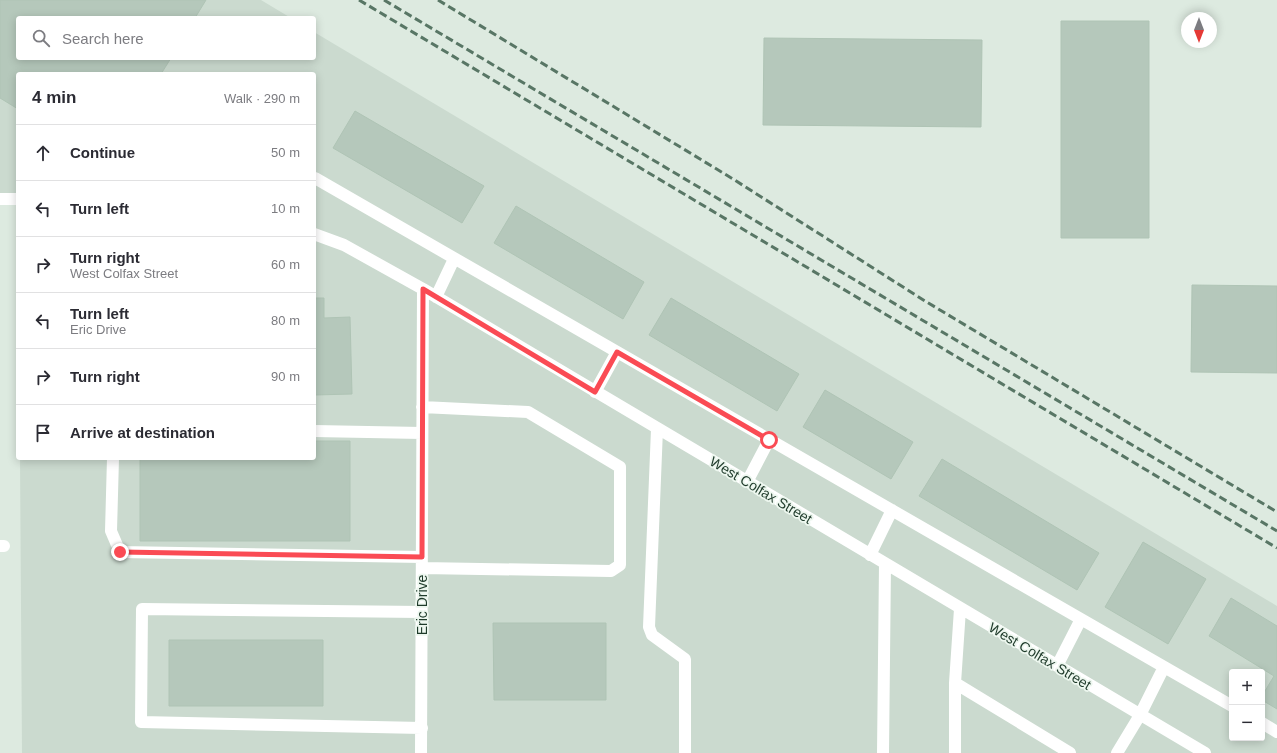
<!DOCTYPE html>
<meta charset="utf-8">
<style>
:root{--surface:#fff;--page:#f7f7f7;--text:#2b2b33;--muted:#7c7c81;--line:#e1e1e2}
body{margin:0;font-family:Helvetica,sans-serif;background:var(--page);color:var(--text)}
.controls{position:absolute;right:12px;bottom:12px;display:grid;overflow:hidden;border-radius:4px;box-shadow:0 2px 10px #0003}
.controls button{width:36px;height:36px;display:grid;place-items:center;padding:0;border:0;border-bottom:1px solid var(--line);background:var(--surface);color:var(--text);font:20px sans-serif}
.compass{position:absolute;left:1181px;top:12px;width:36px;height:36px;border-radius:50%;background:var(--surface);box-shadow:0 2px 10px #0003;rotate:180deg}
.stop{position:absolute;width:12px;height:12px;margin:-9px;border:3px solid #fa4b54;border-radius:50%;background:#fff}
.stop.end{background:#fa4b54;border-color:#fff;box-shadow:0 1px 4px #0008}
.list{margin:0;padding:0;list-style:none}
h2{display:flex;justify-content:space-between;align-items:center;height:52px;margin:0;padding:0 16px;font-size:17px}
h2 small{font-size:13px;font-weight:400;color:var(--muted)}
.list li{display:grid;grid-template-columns:26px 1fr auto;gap:12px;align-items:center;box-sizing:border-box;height:56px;padding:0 16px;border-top:1px solid var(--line)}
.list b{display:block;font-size:15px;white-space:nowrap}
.list p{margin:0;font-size:13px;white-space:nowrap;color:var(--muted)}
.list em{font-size:13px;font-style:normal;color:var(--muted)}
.icon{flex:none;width:22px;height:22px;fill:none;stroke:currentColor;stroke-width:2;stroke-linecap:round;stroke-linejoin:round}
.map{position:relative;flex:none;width:1277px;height:753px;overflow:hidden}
.search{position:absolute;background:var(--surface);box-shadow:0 2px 10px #0003;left:16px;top:16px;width:300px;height:44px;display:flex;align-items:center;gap:10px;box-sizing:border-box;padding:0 14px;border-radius:4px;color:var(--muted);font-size:15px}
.panel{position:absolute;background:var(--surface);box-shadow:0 2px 10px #0003;left:16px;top:72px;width:300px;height:388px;border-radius:4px}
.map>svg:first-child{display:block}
</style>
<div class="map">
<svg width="1277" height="753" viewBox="0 0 1277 753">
<rect width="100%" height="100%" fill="#ddeae0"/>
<path fill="#cbdacf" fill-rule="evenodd" d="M0,0H261L291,18H18V58H314V32L1277,606V753H22L20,458H314V74H18V199H0ZM1232,672H1262V738H1232Z"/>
<path fill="#b5c8bb" stroke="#afc4b5" d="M0,0H206L195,18H18V58H171L161,74H18V109L0,98Z
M1061,21H1149V238H1061Z
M764,38L982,40L981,127L763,125Z
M355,111L484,186L462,223L333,148Z
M516,206L644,282L623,319L494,243Z
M1192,285L1277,286V373L1191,372Z
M314,298H324V318L350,317L352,394L314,395Z
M671,298L799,374L777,411L649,335Z
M825,390L913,442L891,479L803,427Z
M314,441H350V541H140V458H314Z
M942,459L1099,553L1077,590L919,496Z
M1143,542L1206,579L1168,644L1105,607Z
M1231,598L1277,626V709L1262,700V696L1274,676L1209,636Z
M493,623H606V700H494Z
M169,640H323V706H169Z"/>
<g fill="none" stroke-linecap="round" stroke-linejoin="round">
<path stroke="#fff" stroke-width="12" d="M314,180L315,178L1232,706
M0,199H18
M314,234L344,245L423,289L1205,753
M436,297L454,259
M595,392L617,352
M657,429L649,627L652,635L685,659V753
M314,431L422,433
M113,458L111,531L120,552L422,557
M747,482L769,440
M0,546H4
M870,555L892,510
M422,568L611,571L620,565V467L528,412L422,407
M1057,666L1081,619
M955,683L1070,753
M1262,723L1277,732
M422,728L141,722L142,609L422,612
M421,753L423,289
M883,753L885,564
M955,753V683L960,609
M1117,753L1140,715L1164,667"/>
<path stroke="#587665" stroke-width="3" stroke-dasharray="8 4" stroke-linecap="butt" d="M359,0L1277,548
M384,0L1277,531
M438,0L733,179L925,301L1277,512"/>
</g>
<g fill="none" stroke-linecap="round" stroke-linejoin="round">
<path stroke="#fa4b54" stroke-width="5" d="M120,552L422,557L423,289L595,392L617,352L769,440"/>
</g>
<g text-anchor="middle" stroke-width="3.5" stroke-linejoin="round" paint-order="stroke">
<g font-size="14" fill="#1e3a2a" stroke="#edf7ef">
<text transform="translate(761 490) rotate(31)" y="5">West Colfax Street</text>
<text transform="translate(422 605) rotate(-90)" y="5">Eric Drive</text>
<text transform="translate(1040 656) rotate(31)" y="5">West Colfax Street</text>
</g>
</g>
</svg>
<div class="controls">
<button>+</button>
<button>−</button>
</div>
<svg class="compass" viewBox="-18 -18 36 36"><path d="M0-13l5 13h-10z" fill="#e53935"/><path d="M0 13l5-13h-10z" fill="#7c7c81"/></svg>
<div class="stop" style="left:769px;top:440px"></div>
<div class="stop end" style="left:120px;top:552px"></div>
<div class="search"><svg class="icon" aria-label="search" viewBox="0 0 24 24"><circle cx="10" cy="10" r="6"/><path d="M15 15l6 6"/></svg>Search here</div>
<section class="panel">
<h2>4 min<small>Walk · 290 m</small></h2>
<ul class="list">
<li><svg class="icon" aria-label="ahead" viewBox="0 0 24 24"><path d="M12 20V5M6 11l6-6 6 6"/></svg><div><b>Continue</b></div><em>50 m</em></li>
<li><svg class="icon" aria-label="left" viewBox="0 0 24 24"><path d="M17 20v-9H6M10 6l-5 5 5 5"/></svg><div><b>Turn left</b></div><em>10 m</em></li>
<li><svg class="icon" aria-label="right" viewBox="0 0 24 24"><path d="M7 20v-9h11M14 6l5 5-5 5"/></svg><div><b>Turn right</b><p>West Colfax Street</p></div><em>60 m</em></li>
<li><svg class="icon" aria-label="left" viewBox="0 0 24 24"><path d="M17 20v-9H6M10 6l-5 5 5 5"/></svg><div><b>Turn left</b><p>Eric Drive</p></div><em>80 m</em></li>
<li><svg class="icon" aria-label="right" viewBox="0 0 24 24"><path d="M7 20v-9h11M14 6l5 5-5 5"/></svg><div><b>Turn right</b></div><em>90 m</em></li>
<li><svg class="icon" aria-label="arrive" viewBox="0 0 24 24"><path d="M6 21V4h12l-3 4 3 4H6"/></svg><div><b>Arrive at destination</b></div></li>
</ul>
</section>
</div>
